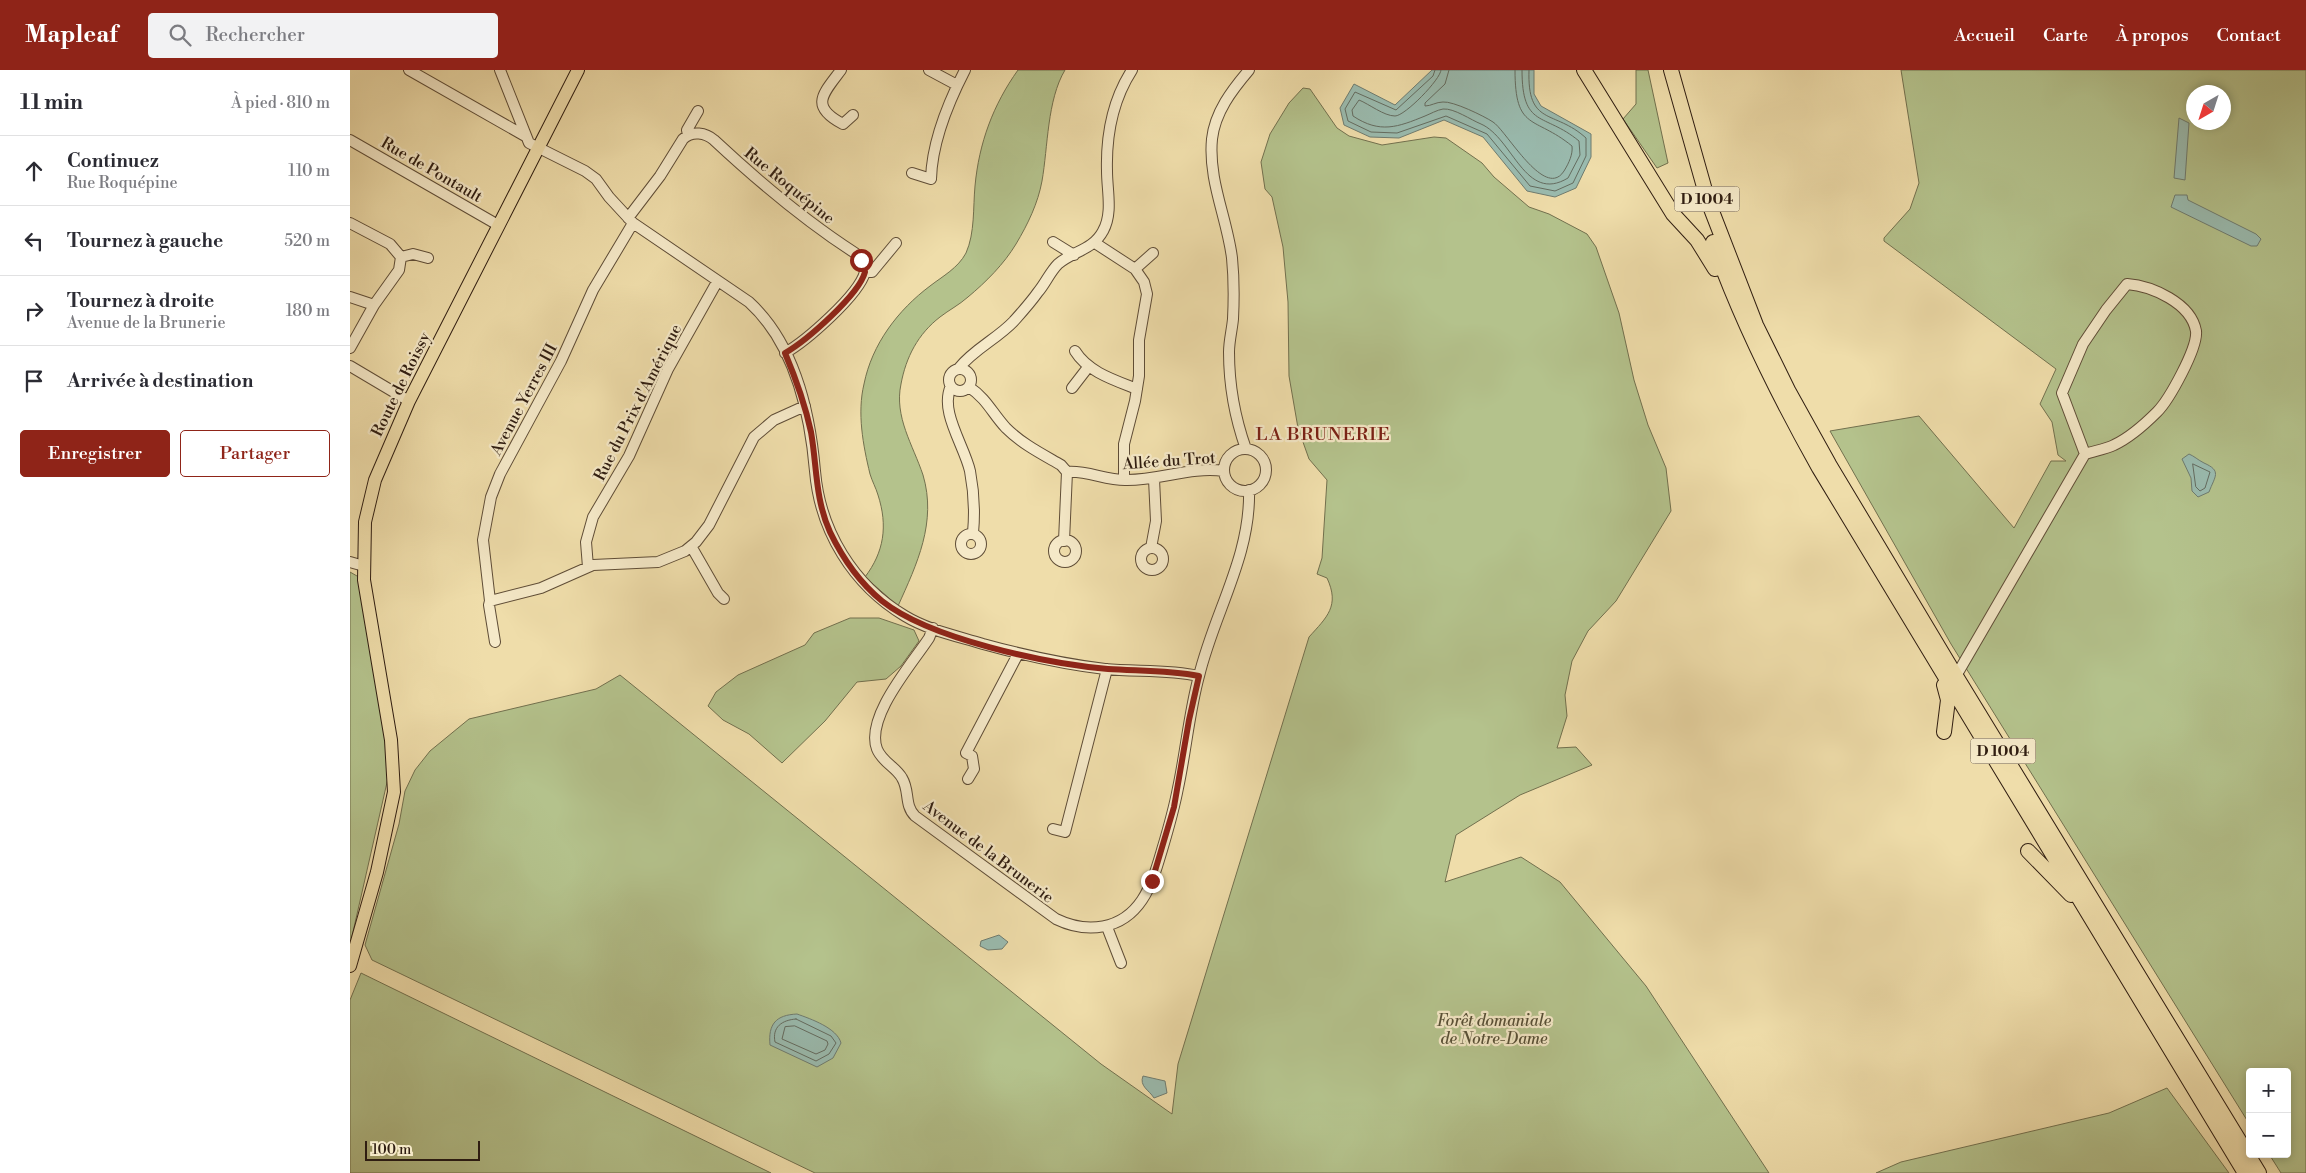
<!DOCTYPE html>
<html lang="fr">
<meta charset="utf-8">
<style>
:root{--surface:#fff;--page:#f2f2f3;--text:#2b2b33;--muted:#7c7c81;--line:#e1e1e2;--accent:#8f2418}
body{margin:0;font-family:"Libre Bodoni",serif;background:var(--page);color:var(--text)}
.controls{position:absolute;right:15px;bottom:15px;display:grid;overflow:hidden;border-radius:5px;box-shadow:0 2px 8px #0003}
.controls button{width:45px;height:45px;display:grid;place-items:center;padding:0;border:0;border-bottom:1px solid var(--line);background:var(--surface);color:var(--text);font:25px sans-serif}
.compass{position:absolute;left:1836px;top:15px;width:45px;height:45px;border-radius:50%;background:var(--surface);box-shadow:0 2px 8px #0003;rotate:219deg}
.scale{position:absolute;left:15px;bottom:12px;width:115px;box-sizing:border-box;padding-left:5px;border:2px solid #2f1d11;border-top:0;font-size:14px;line-height:18px;white-space:nowrap;color:#2f1d11;-webkit-text-stroke:4px #f5e9c8;paint-order:stroke}
.stop{position:absolute;width:15px;height:15px;margin:-11px;border:4px solid #8f2418;border-radius:50%;background:#fff}
.stop.end{background:#8f2418;border-color:#fff;box-shadow:0 1px 5px #0008}
.list{margin:0;padding:0;list-style:none}
h2{display:flex;justify-content:space-between;align-items:center;height:65px;margin:0;padding:0 20px;font-size:21px}
h2 small{font-size:16px;font-weight:400;color:var(--muted)}
.list li{display:grid;grid-template-columns:32px 1fr auto;gap:15px;align-items:center;box-sizing:border-box;height:70px;padding:0 20px;border-top:1px solid var(--line)}
.list b{display:block;font-size:19px;white-space:nowrap}
.list p{margin:0;font-size:16px;white-space:nowrap;color:var(--muted)}
.list em{font-size:16px;font-style:normal;color:var(--muted)}
.actions{display:flex;gap:10px;padding:15px 20px}
.actions a{flex:1;padding:11px 0;border:1px solid var(--accent);border-radius:5px;text-align:center;font-size:18px;color:var(--accent)}
.actions .main{background:var(--accent);color:#fff}
.icon{flex:none;width:28px;height:28px;fill:none;stroke:currentColor;stroke-width:2;stroke-linecap:round;stroke-linejoin:round}
.map{position:relative;flex:none;width:1956px;height:1103px;overflow:hidden}
header{display:flex;align-items:center;gap:30px;box-sizing:border-box;height:70px;padding:0 25px;background:var(--accent);color:#fff}
header strong{font-size:24px}
nav{display:flex;gap:28px;margin-inline-start:auto;font-size:18px}
.search{width:350px;height:45px;background:var(--page);display:flex;align-items:center;gap:12px;box-sizing:border-box;padding:0 18px;border-radius:5px;color:var(--muted);font-size:19px}
main{display:flex}
aside{flex:1;background:var(--surface)}
.map>svg:first-child{display:block}
</style>
<header>
<strong>Mapleaf</strong>
<div class="search"><svg class="icon" aria-label="search" viewBox="0 0 24 24"><circle cx="10" cy="10" r="6"/><path d="M15 15l6 6"/></svg>Rechercher</div>
<nav><a>Accueil</a><a>Carte</a><a>À propos</a><a>Contact</a></nav>
</header>
<main>
<aside>
<h2>11 min<small>À pied · 810 m</small></h2>
<ul class="list">
<li><svg class="icon" aria-label="ahead" viewBox="0 0 24 24"><path d="M12 20V5M6 11l6-6 6 6"/></svg><div><b>Continuez</b><p>Rue Roquépine</p></div><em>110 m</em></li>
<li><svg class="icon" aria-label="left" viewBox="0 0 24 24"><path d="M17 20v-9H6M10 6l-5 5 5 5"/></svg><div><b>Tournez à gauche</b></div><em>520 m</em></li>
<li><svg class="icon" aria-label="right" viewBox="0 0 24 24"><path d="M7 20v-9h11M14 6l5 5-5 5"/></svg><div><b>Tournez à droite</b><p>Avenue de la Brunerie</p></div><em>180 m</em></li>
<li><svg class="icon" aria-label="arrive" viewBox="0 0 24 24"><path d="M6 21V4h12l-3 4 3 4H6"/></svg><div><b>Arrivée à destination</b></div></li>
</ul>
<div class="actions"><a class="main">Enregistrer</a><a>Partager</a></div>
</aside>
<div class="map">
<svg width="1956" height="1103" viewBox="0 0 1956 1103">
<rect width="100%" height="100%" fill="#efddaa"/>
<filter id="stains"><feTurbulence type="fractalNoise" baseFrequency=".004" numOctaves="4"/><feColorMatrix values="0 0 0 0 .2 0 0 0 0 .09 0 0 0 0 .02 0 0 0 .5 -.17"/></filter>
<radialGradient id="worn" r=".72"><stop offset=".6" stop-color="#630" stop-opacity="0"/><stop offset="1" stop-color="#630" stop-opacity=".3"/></radialGradient>
<path fill="#b4c28c" stroke="#72704e" fill-rule="evenodd" d="M668,0H715C697,30 698,77 692,111C688,133 678,154 666,174C654,194 636,212 618,227C609,235 599,240 590,247C568,264 556,287 551,314C544,347 563,375 573,405C587,452 567,494 548,536L515,507C534,482 538,456 528,425C526,418 522,411 520,404C513,375 507,343 514,314C522,274 548,240 580,216C593,206 608,198 616,183C625,163 623,137 625,116C629,73 643,35 668,0Z
M1286,0H1298L1318,93L1307,98L1273,49L1286,34Z
M1551,0H1956V1103H1931L1919,1084H1937V1002H1900V1055L1601,574L1480,361L1569,346L1664,458L1701,391H1716L1708,385L1702,352L1690,334L1706,299L1534,171V168L1560,139L1569,113ZM1844,22H1874V52H1844Z
M953,18L960,19L987,58L999,66L1032,75L1084,67L1096,68L1132,93L1144,107L1179,137L1199,144L1237,164L1246,177L1269,243L1284,310L1298,355L1316,398L1321,441L1266,531L1238,561L1222,591L1215,625L1217,646L1207,678L1226,677L1242,695L1170,725L1106,765L1095,812L1171,787L1210,812L1296,916L1419,1103H465L22,890L15,875L49,754L55,721L65,700L80,681L119,649L246,619L270,605L751,994L822,1044L828,994L959,567C977,547 990,536 977,508L967,504L972,488L977,410L959,389L948,358L939,306L938,232L933,177L922,127L915,119L911,92L920,64L939,33Z
M0,502L14,510L43,686L0,875Z
M500,548H529L564,560L569,571L551,596L536,609L507,612L475,651L432,693L399,664L373,650L358,636L366,622L388,605L455,575L464,563Z
M11,903L421,1103H0V930Z
M1817,1018L1879,1103H1526L1551,1092L1759,1043Z"/>
<path fill="#9abbaf" stroke="#6f7c70" d="M1082,0H1184V24L1191,36L1241,64V87L1226,118L1205,127L1177,121L1133,67L1094,50L1049,68L1020,67L994,55L990,38L1004,14L1045,35Z
M1829,48L1839,53L1835,110L1824,108Z
M1825,125H1837L1838,130L1906,164L1911,169L1907,176H1901L1821,137Z
M1839,384C1844,386 1848,390 1854,393C1872,401 1865,406 1859,422L1848,427L1842,421L1841,408L1832,389Z
M649,865L658,872L652,879L638,880L630,876L631,871Z
M447,944C461,949 487,958 491,973L483,988L467,997L420,975C418,954 426,945 447,944Z
M793,1006L815,1011L817,1023L804,1028C799,1020 789,1016 793,1006Z"/>
<g fill="none" stroke-linecap="round" stroke-linejoin="round">
<path stroke="#646c60" stroke-width="1" d="M1085,0L1083,6L1046,40L1005,22L995,39L998,51L1021,62L1047,63L1096,46L1137,64L1180,116L1205,121L1223,113L1236,86V68C1204,39 1177,57 1179,0
M1091,0C1091,9 1055,46 1045,46C1034,46 1019,34 1009,30L1002,40L1003,46C1030,64 1048,57 1075,46C1080,44 1087,40 1093,39C1104,38 1121,50 1131,54C1163,68 1175,134 1218,108L1230,85L1229,71C1194,42 1172,59 1172,0
M1099,0L1095,14L1075,33V36C1081,36 1086,32 1093,32C1103,31 1134,46 1143,52C1156,60 1195,131 1214,101C1219,93 1223,84 1222,76C1184,45 1165,62 1165,0
M1843,394L1860,402L1855,418L1850,421L1846,417Z
M446,949L481,966L486,973L479,984L466,991L425,972C422,957 432,950 446,949Z
M445,956L477,971L478,974L475,980L466,984L432,969L435,957Z"/>
<g stroke="#5f4d37" stroke-width="12">
<path id="minor" d="M59,0L175,66
M150,0L179,73L235,101L246,109L259,127L283,153L399,232C444,273 460,342 465,401C470,461 503,515 555,546C578,560 607,566 633,574C673,585 713,594 755,599C786,602 818,599 849,606C864,543 901,486 899,420
M491,0C473,24 459,36 493,54L503,45
M579,0L607,15
M338,65L337,60L348,41
M0,70L148,155
M562,103L581,109C582,71 598,33 615,0
M278,148L310,106L333,69C342,60 356,63 364,70C409,112 454,150 505,183L511,190L515,202C509,225 456,271 435,283
M0,153L40,174L51,187L49,200L24,235L0,278
M283,153L243,220L211,291L150,404L141,427L133,470L140,531L191,518L243,495L308,492L335,481L346,472L359,455L404,367L424,350L455,336
M703,172L724,185
M745,173L785,199L794,212L797,224L789,270V306L785,331L774,374V410
M51,187L63,184L78,188
M785,199L803,183
M515,202H522L546,173
M0,227L24,235
M725,281C738,302 764,310 787,319
M0,296L59,331
M609,298C624,279 647,269 664,251C672,242 681,232 688,222C695,214 700,202 708,194C723,181 743,180 753,161C763,143 757,121 757,101C756,65 762,31 782,0
M599 310a11 11 0 1 1 22 0a11 11 0 1 1-22 0Z
M601,316C589,341 614,375 620,401C624,422 625,442 623,463
M619,317C637,329 642,343 656,358C672,374 692,384 711,395L717,402C736,400 755,410 775,410C808,411 841,396 874,401
M722,318L739,296
M896,379C885,348 879,315 879,282C879,271 882,260 883,249C884,229 884,208 882,188C877,148 858,110 862,69C865,42 882,20 899,0
M874 400a21 21 0 1 1 42 0a21 21 0 1 1-42 0Z
M611 474a10 10 0 1 1 20 0a10 10 0 1 1-20 0Z
M704 481a11 11 0 1 1 22 0a11 11 0 1 1-22 0Z
M714,471L717,402
M341,476L368,523L374,529
M801,478L806,451L804,409
M791 489a11 11 0 1 1 22 0a11 11 0 1 1-22 0Z
M0,492L14,496
M238,497L236,472L243,447L279,386L318,299L367,212
M140,531L139,535L145,572
M583,558L579,568C562,594 515,647 527,679C532,692 546,697 552,708C560,721 554,735 565,746L706,849C737,864 772,860 792,830C802,815 807,797 812,780C818,760 824,739 828,718C836,681 839,643 849,606
M1606,606L1735,384C1744,381 1756,379 1764,375C1779,368 1795,354 1807,342C1819,330 1848,278 1846,261C1841,233 1802,216 1777,214L1756,240L1733,274L1712,323L1735,384
M618,709L624,699L622,686L616,683L668,584
M703,759L715,762L757,599
M757,857L771,893"/>
</g>
<g stroke="#2f1d11" stroke-width="14">
<path id="major" d="M0,896L27,802L44,722L41,670L14,510L15,452L25,410L59,331L228,0"/>
</g>
<g stroke="#2f1d11" stroke-width="16">
<path id="highway" d="M1234,0L1323,144L1347,170L1365,199
M1321,0L1358,131L1406,255L1439,322L1479,394L1606,606L1909,1103
M1363,172C1391,251 1428,325 1469,398L1895,1103
M1594,662L1598,630L1594,615
M1678,781L1721,825"/>
</g>
<use href="#minor" stroke="#f5e9c8" stroke-width="10"/>
<use href="#major" stroke="#efddaa" stroke-width="12"/>
<use href="#highway" stroke="#efddaa" stroke-width="14"/>
</g>
<g fill="none" stroke-linecap="round" stroke-linejoin="round">
<path stroke="#8f2418" stroke-width="6" d="M511,190L515,202C509,225 456,271 435,283C446,309 455,334 461,362C467,396 465,429 480,462C492,487 510,513 532,531C580,569 697,594 758,599C789,601 819,600 849,606L839,650L824,737L802,811"/>
</g>
<g text-anchor="middle" stroke-width="4.5" stroke-linejoin="round" paint-order="stroke">
<g fill="#f5e9c8" stroke="#6a5a48" stroke-width="1">
<rect x="1324.5" y="116.5" width="65" height="25" rx="4"/>
<rect x="1620.5" y="668.5" width="65" height="25" rx="4"/>
</g>
<g font-size="15" font-weight="bold" fill="#2f1d11">
<text x="1357" y="134">D 1004</text>
<text x="1653" y="686">D 1004</text>
</g>
<g font-size="16" fill="#2f1d11" stroke="#f5e9c8">
<text transform="translate(82 99) rotate(30)" y="6">Rue de Pontault</text>
<text transform="translate(440 115) rotate(39)" y="6">Rue Roquépine</text>
<text transform="translate(50 314) rotate(-64)" y="6">Route de Roissy</text>
<text transform="translate(173 329) rotate(-62)" y="6">Avenue Yerres III</text>
<text transform="translate(287 332) rotate(-63)" y="6">Rue du Prix d'Amérique</text>
<text transform="translate(819 390) rotate(-4)" y="6">Allée du Trot</text>
<text transform="translate(639 781) rotate(37)" y="6">Avenue de la Brunerie</text>
</g>
<g font-size="16" font-style="italic" fill="#574f36" stroke="#f5e9c8">
<text x="1144" y="956">Forêt domaniale<tspan x="1144" dy="18">de Notre-Dame</tspan></text>
</g>
<g font-size="18" letter-spacing="1" fill="#7a1f14" stroke="#f5e9c8">
<text x="973" y="370">LA BRUNERIE</text>
</g>
</g>
<rect width="100%" height="100%" filter="url(#stains)"/>
<rect width="100%" height="100%" fill="url(#worn)"/>
</svg>
<div class="controls">
<button>+</button>
<button>−</button>
</div>
<svg class="compass" viewBox="-18 -18 36 36"><path d="M0-13l5 13h-10z" fill="#e53935"/><path d="M0 13l5-13h-10z" fill="#7c7c81"/></svg>
<div class="scale">100 m</div>
<div class="stop" style="left:511px;top:190px"></div>
<div class="stop end" style="left:802px;top:811px"></div>
</div>
</main>
